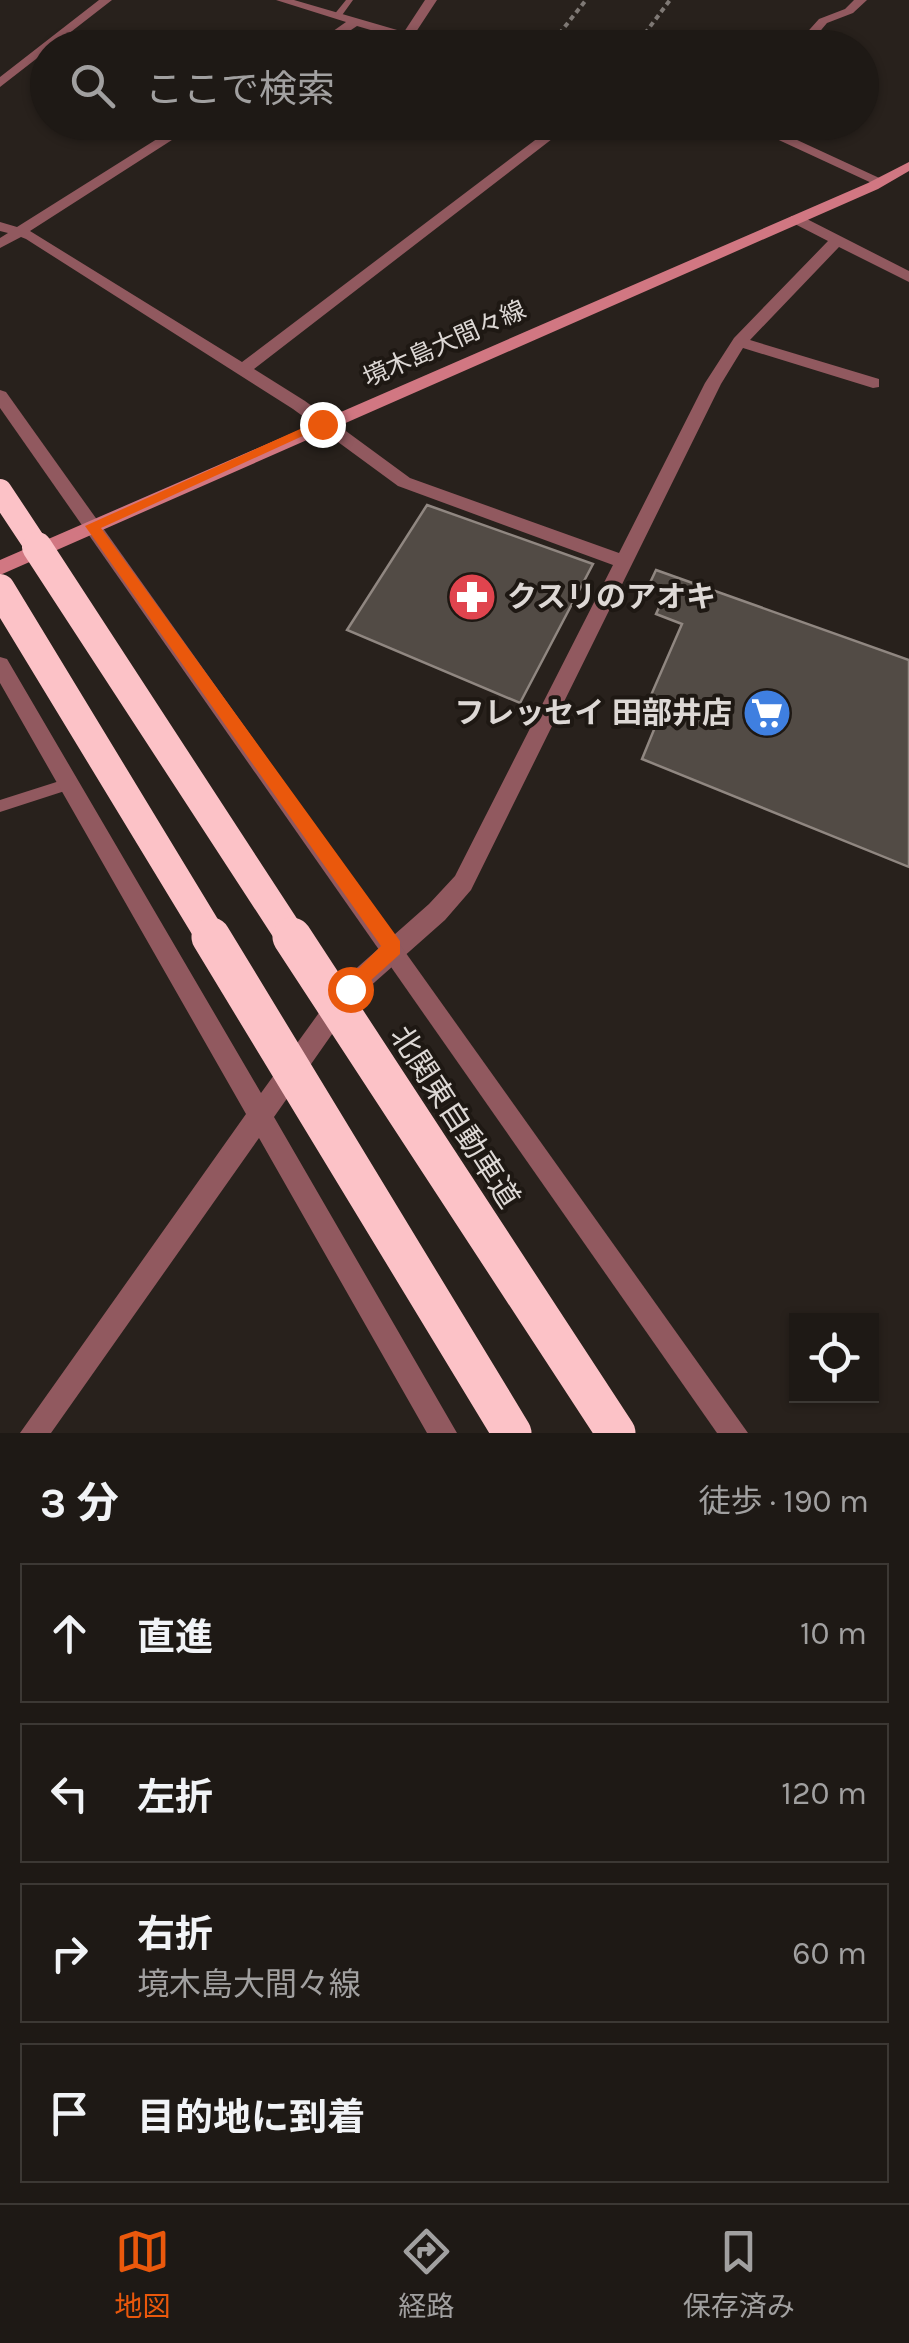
<!DOCTYPE html>
<html lang="ja">
<meta charset="utf-8">
<style>
:root{--surface:#1e1915;--page:#26221e;--text:#f1f3f6;--muted:#a1a0a0;--line:#3c3834;--accent:#ea580c}
body{margin:0;font-family:Karla,"Noto Sans JP",sans-serif;background:var(--page);color:var(--text)}
.controls{position:absolute;right:30px;bottom:30px;display:grid;overflow:hidden;border-radius:0px;box-shadow:0 2px 8px #0004}
.controls button{width:90px;height:90px;display:grid;place-items:center;padding:0;border:0;border-bottom:2px solid var(--line);background:var(--surface);color:var(--text);font:50px sans-serif}
.stop{position:absolute;width:30px;height:30px;margin:-22px;border:8px solid #ea580c;border-radius:50%;background:#fff}
.stop.end{background:#ea580c;border-color:#fff;box-shadow:0 2px 10px #0008}
.list{margin:0;padding:0;list-style:none}
h2{display:flex;justify-content:space-between;align-items:center;height:130px;margin:0;padding:0 40px;font-size:42px}
h2 small{font-size:32px;font-weight:400;color:var(--muted)}
.list li{display:grid;grid-template-columns:65px 1fr auto;gap:30px;align-items:center;box-sizing:border-box;height:140px;margin:0 20px 20px;padding:0 20px;border:2px solid var(--line);border-radius:0px}
.list b{display:block;font-size:38px;white-space:nowrap}
.list p{margin:0;font-size:32px;white-space:nowrap;color:var(--muted)}
.list em{font-size:32px;font-style:normal;color:var(--muted)}
.icon{flex:none;width:55px;height:55px;fill:none;stroke:currentColor;stroke-width:2;stroke-linecap:round;stroke-linejoin:round}
.map{position:relative;flex:none;width:909px;height:1433px;overflow:hidden}
.search{position:absolute;background:var(--surface);box-shadow:0 2px 8px #0004;left:30px;right:30px;top:30px;height:110px;display:flex;align-items:center;gap:25px;box-sizing:border-box;padding:0 35px;border-radius:55px;color:var(--muted);font-size:38px}
.sheet{height:770px;background:var(--surface)}
nav{display:flex;justify-content:space-around;align-items:center;box-sizing:border-box;height:140px;border-top:2px solid var(--line);background:var(--surface);font-size:28px;color:var(--muted)}
nav a{display:grid;justify-items:center;gap:5px}
nav .on{color:var(--accent)}
.map>svg:first-child{display:block}
</style>
<div class="map">
<svg width="909" height="1433" viewBox="0 0 909 1433">
<rect width="100%" height="100%" fill="#28211c"/>
<path fill="#524b45" stroke="#908781" stroke-width="2.5" d="M427,505L593,564L520,703L347,630Z
M656,570L909,660V867L642,759L660,715L645,709L682,624L656,614L665,594L648,587Z"/>
<g fill="none" stroke-linecap="round" stroke-linejoin="round">
<path stroke="#7f7975" stroke-width="4" stroke-dasharray="5 4" stroke-linecap="butt" d="M548,48L586,0
M634,48L670,0"/>
<path fill="#91595f" fill-rule="evenodd" d="M346,0H353L340,18H334L333,16Z
M69,778L74,780L76,784L74,788L0,812V800Z"/>
<path fill="#91595f" fill-rule="evenodd" d="M99,0H112L0,87V77Z
M276,0H294L404,32L425,0H437L414,35L452,48H432L357,26L324,48H309L346,22Z
M854,0H867L853,13L827,23L806,48H793L819,19L845,9Z
M184,122H200L30,231L242,362L559,122H574L254,369L305,401L410,478L619,553L705,383L734,338L828,241L791,222V216H801L909,271V282L839,247L750,340L879,379V387L873,388L743,348L721,384L471,890L445,920L358,997L274,1117L457,1433H427L259,1138L51,1433H20L246,1114L0,683V657L7,659L261,1093L342,981L429,904L455,876L613,565L398,486L293,409L26,239L21,237L0,248V238L8,233L0,231V222L17,227Z
M740,122H758L888,182L876,185Z"/>
<path fill="#91595f" fill-rule="evenodd" d="M0,390L6,392L748,1433H717L0,408Z"/>
<path fill="#d17782" fill-rule="evenodd" d="M909,162V171L878,189L0,575V560L868,183Z"/>
<path stroke="#fcc2c7" stroke-width="24" d="M0,491L39,550"/>
<path stroke="#fcc2c7" stroke-width="30" d="M37,547L293,940
M0,589L213,940"/>
<path stroke="#fcc2c7" stroke-width="39" d="M211,937L512,1433
M292,937L616,1433"/>
</g>
<path fill="#ea580c" d="M318,421L329,424L101,528L400,941V954L350,999L341,989L344,983L381,946L85,526Z"/>
<defs>
<g id="pharmacy-disc" transform="scale(2.5)"><circle r="9.5" fill="#e0444e" stroke="#1e1813"/><path d="M-2-6h4v4h4v4h-4v4h-4v-4h-4v-4h4Z" fill="#fff"/></g>
<g id="supermarket-disc" transform="scale(2.5)"><circle r="9.5" fill="#3f7fe0" stroke="#1e1813"/><path d="M-6-5.5h2.5l.6 2H6L4.5 2H-2.5L-4.4-4H-6ZM-1.5 3.2a1.3 1.3 0 1 0 .1 0ZM3 3.2a1.3 1.3 0 1 0 .1 0Z" fill="#fff"/></g>
</defs>
<g fill-rule="evenodd">
<use href="#pharmacy-disc" x="472" y="597"/>
<use href="#supermarket-disc" x="767" y="713"/>
</g>
<g text-anchor="middle" stroke-width="8" stroke-linejoin="round" paint-order="stroke">
<g font-size="25" fill="#ddd8d5" stroke="#1e1813">
<text transform="translate(444 343) rotate(-24)" y="9">境木島大間々線</text>
</g>
<g font-size="30" font-weight="bold" fill="#ddd8d5" stroke="#1e1813" text-anchor="start">
<text x="507" y="607">クスリのアオキ</text>
<text x="732" y="723" text-anchor="end">フレッセイ 田部井店</text>
</g>
<g font-size="30" fill="#ddd8d5" stroke="#1e1813">
<text transform="translate(455 1117) rotate(57)" y="10">北関東自動車道</text>
</g>
</g>
</svg>
<div class="controls">
<button><svg class="icon" aria-label="locate" viewBox="0 0 24 24"><circle cx="12" cy="12" r="6"/><path d="M12 2v4M12 18v4M2 12h4M18 12h4"/></svg></button>
</div>
<div class="stop" style="left:350px;top:989px"></div>
<div class="stop end" style="left:322px;top:424px"></div>
<div class="search"><svg class="icon" aria-label="search" viewBox="0 0 24 24"><circle cx="10" cy="10" r="6"/><path d="M15 15l6 6"/></svg>ここで検索</div>
</div>
<section class="sheet">
<h2>3 分<small>徒歩 · 190 m</small></h2>
<ul class="list">
<li><svg class="icon" aria-label="ahead" viewBox="0 0 24 24"><path d="M12 20V5M6 11l6-6 6 6"/></svg><div><b>直進</b></div><em>10 m</em></li>
<li><svg class="icon" aria-label="left" viewBox="0 0 24 24"><path d="M17 20v-9H6M10 6l-5 5 5 5"/></svg><div><b>左折</b></div><em>120 m</em></li>
<li><svg class="icon" aria-label="right" viewBox="0 0 24 24"><path d="M7 20v-9h11M14 6l5 5-5 5"/></svg><div><b>右折</b><p>境木島大間々線</p></div><em>60 m</em></li>
<li><svg class="icon" aria-label="arrive" viewBox="0 0 24 24"><path d="M6 21V4h12l-3 4 3 4H6"/></svg><div><b>目的地に到着</b></div></li>
</ul>
</section>
<nav>
<a class="on"><svg class="icon" aria-label="map" viewBox="0 0 24 24"><path d="M3 6l6-2 6 2 6-2v14l-6 2-6-2-6 2zM9 4v14M15 6v14"/></svg>地図</a>
<a><svg class="icon" aria-label="directions" viewBox="0 0 24 24"><path d="M12 3l9 9-9 9-9-9zM9 14v-3h6M13 9l2 2-2 2"/></svg>経路</a>
<a><svg class="icon" aria-label="saved" viewBox="0 0 24 24"><path d="M7 4h10v16l-5-4-5 4z"/></svg>保存済み</a>
</nav>
